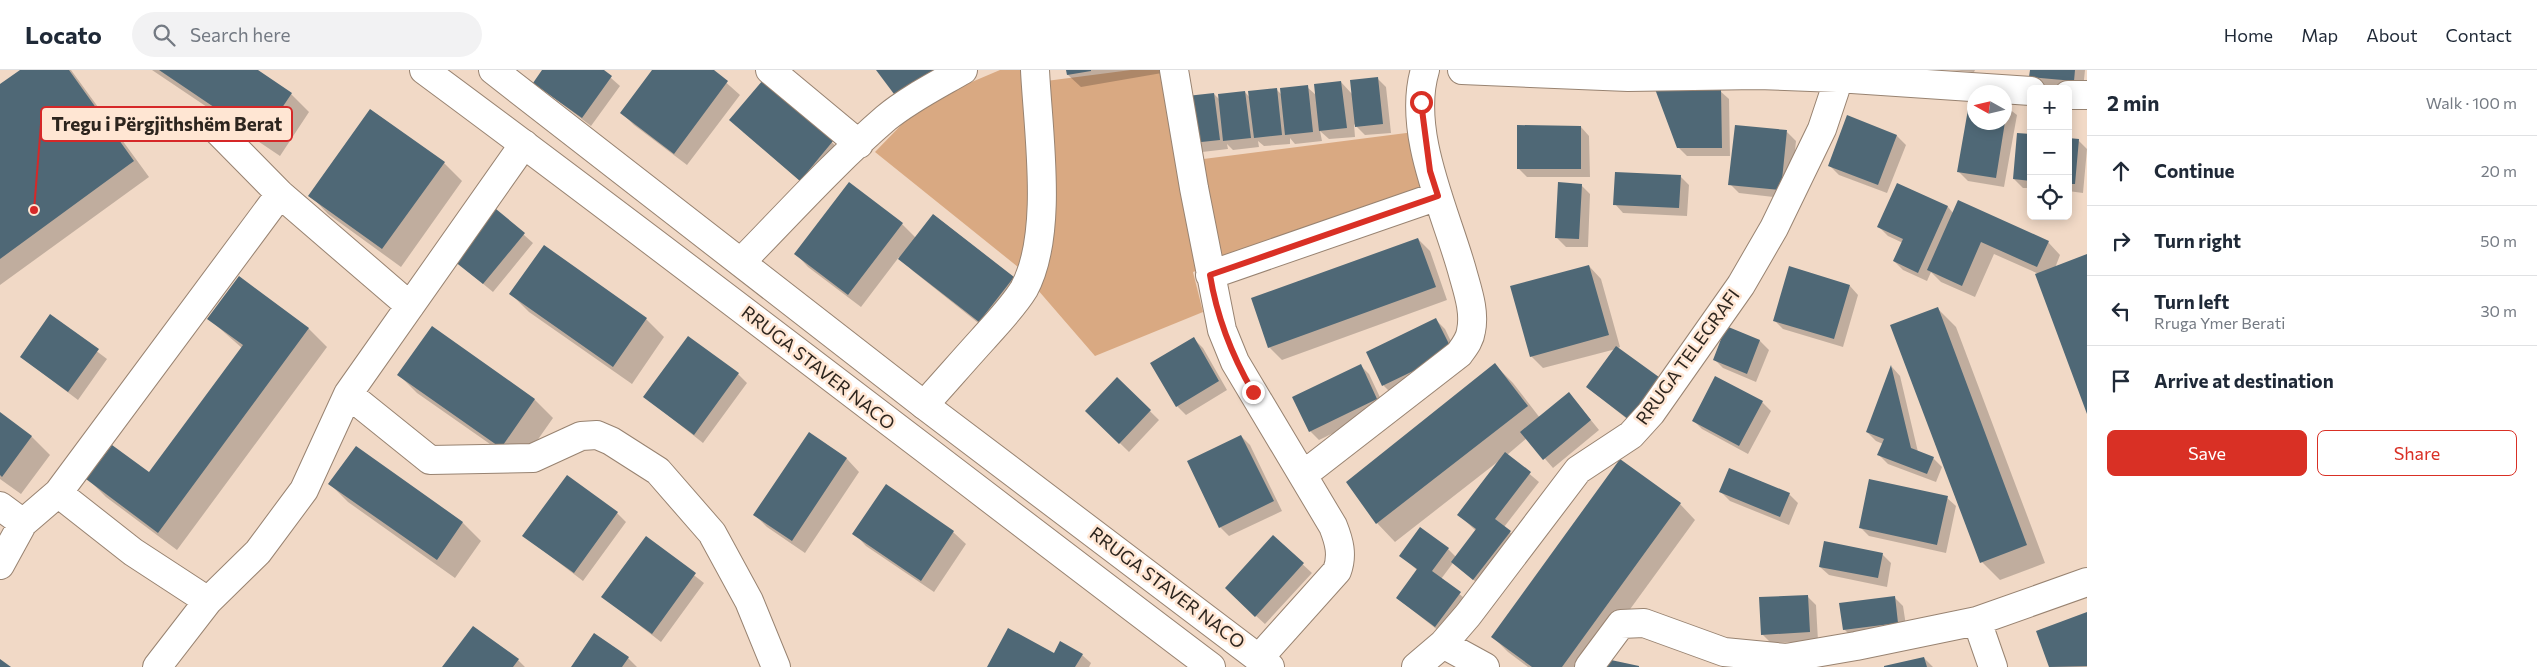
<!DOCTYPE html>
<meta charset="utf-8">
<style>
:root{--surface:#fff;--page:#f2f2f3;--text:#1f2937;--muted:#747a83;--line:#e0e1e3;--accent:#d93025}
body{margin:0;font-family:Commissioner,sans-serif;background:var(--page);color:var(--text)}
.controls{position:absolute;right:15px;top:15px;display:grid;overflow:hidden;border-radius:8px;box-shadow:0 2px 12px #0003}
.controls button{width:45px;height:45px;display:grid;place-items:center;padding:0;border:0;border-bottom:1px solid var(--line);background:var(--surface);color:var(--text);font:25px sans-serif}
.compass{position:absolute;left:1967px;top:15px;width:45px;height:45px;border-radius:50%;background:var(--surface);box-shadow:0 2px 12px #0003;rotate:278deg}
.stop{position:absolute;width:15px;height:15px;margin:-11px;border:4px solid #d93025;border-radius:50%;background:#fff}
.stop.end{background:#d93025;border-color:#fff;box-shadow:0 1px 5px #0008}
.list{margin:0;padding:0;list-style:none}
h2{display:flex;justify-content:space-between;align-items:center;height:65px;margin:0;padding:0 20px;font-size:21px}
h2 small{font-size:16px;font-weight:400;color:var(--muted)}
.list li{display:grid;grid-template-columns:32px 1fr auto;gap:15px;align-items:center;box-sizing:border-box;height:70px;padding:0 20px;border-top:1px solid var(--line)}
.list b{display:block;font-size:19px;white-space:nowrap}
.list p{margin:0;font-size:16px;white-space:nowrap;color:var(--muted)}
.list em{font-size:16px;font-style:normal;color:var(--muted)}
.actions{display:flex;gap:10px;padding:15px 20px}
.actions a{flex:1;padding:11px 0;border:1px solid var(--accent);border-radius:8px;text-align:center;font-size:18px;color:var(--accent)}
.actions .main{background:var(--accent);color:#fff}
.icon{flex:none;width:28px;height:28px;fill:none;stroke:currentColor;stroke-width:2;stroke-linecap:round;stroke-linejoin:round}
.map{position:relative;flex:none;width:2087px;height:597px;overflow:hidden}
header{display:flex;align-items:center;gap:30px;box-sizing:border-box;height:70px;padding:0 25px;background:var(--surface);border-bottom:1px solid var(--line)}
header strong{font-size:24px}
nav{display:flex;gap:28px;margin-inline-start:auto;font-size:18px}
.search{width:350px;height:45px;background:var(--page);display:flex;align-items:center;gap:12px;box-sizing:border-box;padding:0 18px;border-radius:28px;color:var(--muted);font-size:19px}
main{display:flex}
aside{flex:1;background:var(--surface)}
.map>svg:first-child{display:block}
</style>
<header>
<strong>Locato</strong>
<div class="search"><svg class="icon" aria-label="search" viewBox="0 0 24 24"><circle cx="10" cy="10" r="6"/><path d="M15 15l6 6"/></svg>Search here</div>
<nav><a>Home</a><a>Map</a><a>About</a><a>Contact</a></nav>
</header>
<main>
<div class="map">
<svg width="2087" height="597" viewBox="0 0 2087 597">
<rect width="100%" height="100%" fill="#f1d9c6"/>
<path fill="#d9a982" d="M1000,0H1024L1023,14L1131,0H1175L1180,92L1414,62L1425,119L1193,202L1203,242L1095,286L1018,197L875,82L907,49L967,14Z"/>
<path fill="#0003" d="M22,0H71L149,107L0,215V16Z
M152,0H256L291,24L309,42L280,86Z
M544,0H602L620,16L591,56L534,13Z
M654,0H712L740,25L687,95L634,55L621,42Z
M1068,0H1162V3L1081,17L1068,5Z
M1950,0H1975L1974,2Z
M2031,0H2085L2083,19L2040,15L2031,6Z
M1377,8L1386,17L1391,63L1365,65L1354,54L1355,67L1329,69L1320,61L1322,71L1295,74L1290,68V74L1264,76L1258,71L1259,77L1233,80L1227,74L1228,79L1202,82L1193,73L1214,24L1220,30L1245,22L1250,28L1276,19L1282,25L1307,17L1316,25L1341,12L1352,24Z
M763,12L845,84L813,122L743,62Z
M1720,21L1729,29L1730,86H1687L1678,77Z
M1971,30H1974V52H2004V35L2017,45L2004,117L1968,111L1959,102Z
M371,40L444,93L462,111L401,197L328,144L310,125Z
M1848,47L1897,66L1906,75L1887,123L1839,105L1830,96Z
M1581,57L1589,66L1590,107H1527L1518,98Z
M1787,62L1796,71L1790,129L1739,123L1730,114Z
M2031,66V118H2023L2014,109Z
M2068,69L2078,70L2087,79L2083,123L2068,121Z
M1680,106L1689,115L1687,146L1623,143L1615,134Z
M1581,115L1590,124L1588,177H1566L1557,168Z
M1898,115L1948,137L1953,143L2048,172L2060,185L2055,198L2087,186V341L2039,204L1994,184L1975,227L1941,212L1931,202L1927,211L1903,200L1894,191L1903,173L1888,166L1879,157Z
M497,141L533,173L493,222L465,199Z
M934,145L1014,208L992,264L913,201L899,187L861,237L808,197L796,184L902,154L916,168Z
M1418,169L1430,181L1447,230L1282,290L1269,277Z
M544,177L646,249L664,267L632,314L529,242L511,224Z
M1589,196L1601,209L1620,277L1618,278L1641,360L1587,317L1616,279L1543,298L1531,286Z
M239,207L309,259L327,277L177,480L106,427L88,409L149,404L242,278L209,249Z
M1850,216L1858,225L1843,277L1783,259L1774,250Z
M1938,239L1956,257L2045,493L2000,510L1982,492Z
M50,246L107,289L78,330L21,287Z
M1436,250L1445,259L1461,292L1392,324L1384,316L1368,282Z
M432,258L535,330L553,348L520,395L417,323L399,305Z
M1726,258L1760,271L1769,280L1756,312L1723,298L1714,289Z
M1194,269L1203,278L1227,320L1186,345L1177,336Z
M1360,295L1369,304L1385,338L1319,370L1310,361Z
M1495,295L1513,313L1540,348L1577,333L1599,360L1553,398L1527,368L1507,385L1539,412L1504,457L1519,471L1482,517L1453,493L1441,509L1469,532L1444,565L1397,528L1417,500L1401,486L1448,479L1456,487L1476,461L1459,445L1500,390L1395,472L1377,453L1348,412Z
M1892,297L1900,306L1918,382L1933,388L1942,397L1936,412L1888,394L1879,385L1883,374L1876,371L1867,362Z
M738,304L747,313L703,373L645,327Z
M1117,309L1159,350L1129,382L1087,341Z
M1762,332L1771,341L1748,384L1702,359L1693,350Z
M0,344L32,367L50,385L21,424L0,409Z
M809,364L847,389L859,402L805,483L767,457L755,445Z
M1241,366L1250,375L1282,441L1229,466L1220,457L1189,392Z
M1621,391L1680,434L1695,450L1588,597H1528L1508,582L1493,567Z
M330,414L463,453L481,471L455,508L348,432Z
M1721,422L1789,424L1798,433L1789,455L1730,431Z
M1947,428L1956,436L1946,483L1869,466L1860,457Z
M617,443L626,452L583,511L524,466Z
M953,462L966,474L934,522L866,476L854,463Z
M1273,467L1312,503L1265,554L1235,527Z
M646,468L704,513L661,572L603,527Z
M1882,484L1891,493L1887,517L1829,505L1820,497Z
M1807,526L1816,535L1818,571L1771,573L1762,564Z
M1894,527L1903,536L1907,562L1853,568L1844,559Z
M2087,543V597H2050L2037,562Z
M1055,585H1082L1091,593L1089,597H988Z
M628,588L637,597H573Z
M1924,588L1933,597H1886Z
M518,590L525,597H444Z"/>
<path fill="#4f6876" d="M20,0H69L134,91L0,189V14Z
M159,0H258L292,23L261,69Z
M542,0H604L612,6L582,48L533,13Z
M652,0H714L728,11L674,84L620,43Z
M876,0H934L897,28Z
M1066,0H1091V1L1067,5Z
M2030,0H2075L2074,11L2029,7Z
M1378,7L1383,54L1355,57L1350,10Z
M763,10L833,71L800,111L729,50Z
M1341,11L1347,58L1319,61L1314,14Z
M1308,15L1313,62L1285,65L1280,18Z
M1277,18L1282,65L1254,68L1248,21Z
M1655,19H1721L1722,78H1677Z
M1245,21L1251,68L1223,71L1218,24Z
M1214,23L1220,70L1192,73L1187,26Z
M1970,28L1974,29V52H2005L1996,108L1957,102Z
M2004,34L2008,35L2006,51H2004Z
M370,39L445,92L382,179L308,126Z
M1847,45L1897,65L1878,115L1828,96Z
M1517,55L1581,56V99H1517Z
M1735,55L1787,60L1781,120L1728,115Z
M2017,63L2031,64V111L2013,109Z
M2068,68L2079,69L2075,114H2068Z
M1615,102L1681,105L1679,138L1613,135Z
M849,112L903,153L848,225L794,184Z
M1558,112L1582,114L1579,169L1555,168Z
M1897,113L1948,136L1918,203L1893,191L1903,169L1877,157Z
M1958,130L2049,171L2037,197L1981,172L1962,216L1927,200Z
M496,139L525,163L483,214L454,191Z
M933,144L1014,207L979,252L898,189Z
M1418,168L1436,217L1268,278L1251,228Z
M544,175L647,248L613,297L509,224Z
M2087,184V344L2035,204Z
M1589,195L1609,265L1530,287L1510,216Z
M1789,196L1850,215L1834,269L1773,251Z
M239,206L309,258L158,463L86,409L112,375L149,402L243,275L207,249Z
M1938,237L2027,475L1980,493L1890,255Z
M50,244L99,279L68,322L20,287Z
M1436,248L1453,282L1382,316L1366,282Z
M432,256L535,329L501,378L397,305Z
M1726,256L1760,270L1747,304L1713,290Z
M688,266L739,303L694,365L643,327Z
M1194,267L1219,311L1176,337L1150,293Z
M1616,276L1663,310L1632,352L1586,317Z
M1495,293L1528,336L1376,454L1346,412Z
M1361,294L1377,329L1309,362L1292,327Z
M1891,295L1911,378L1934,387L1927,404L1877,385L1884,369L1866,362Z
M1715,306L1763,331L1739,376L1692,351Z
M1117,307L1151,340L1119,374L1085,341Z
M1569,322L1591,350L1543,390L1520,362Z
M0,342L32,366L2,407L0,405Z
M809,362L847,388L792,471L753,445Z
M1241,365L1274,431L1219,458L1187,391Z
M356,376L463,452L437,490L328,414Z
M1505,382L1531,402L1495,449L1511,461L1473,510L1451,492L1476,459L1457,445Z
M1620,389L1681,433L1562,597H1532L1491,567Z
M1729,398L1790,423L1780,447L1719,422Z
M567,405L618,442L574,503L522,466Z
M1869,409L1948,426L1937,475L1859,458Z
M886,414L954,461L921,511L852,464Z
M1420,457L1449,478L1432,501L1461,522L1435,557L1396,528L1417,499L1399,486Z
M1273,465L1304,493L1255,547L1225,518Z
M646,466L696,503L652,564L601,527Z
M1824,471L1883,483L1878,508L1819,497Z
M1808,525L1810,562L1761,565L1759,527Z
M1895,526L1898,553L1843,560L1839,533Z
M2087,542V596L2049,597L2036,561Z
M473,556L519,589L513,597H442Z
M1008,558L1054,583L1060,571L1083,584L1075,597H987Z
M594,563L629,587L622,597H571Z
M1597,587L1639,596V597H1594Z
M1924,587L1927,597H1884V596Z
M0,589L11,597H0Z"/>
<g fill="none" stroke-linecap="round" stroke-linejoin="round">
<g stroke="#988371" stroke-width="30">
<path id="minor" d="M770,0L859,74
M1174,0L1194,118L1222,260L1235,292L1333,456C1339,471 1343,485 1337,501L1259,588
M1462,0L1628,7L1758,5L1837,8L2031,21
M2068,25H2087
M213,56L280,124L410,236
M742,191C789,143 835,92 886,48C909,29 937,15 963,0
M1210,205L1438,126
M348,324L524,74
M924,335C944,313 963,291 983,269C997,253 1013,237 1024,219C1054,164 1038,62 1035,0
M1303,405L1459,284C1464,277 1470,270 1471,261C1475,242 1468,222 1463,204C1447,144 1406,63 1425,0
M58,423L280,124
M0,436L23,453
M0,495L23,453L58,423L133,482L208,531L258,482L304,420L348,324L430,390L533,388L581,366L597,365L611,371L658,401L712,463L749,531L776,597
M1977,551L1993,597
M1443,574L1485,597
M157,597L208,531
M1416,597L1443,574L1468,545L1578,400L1631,365L1651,343L1741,215L1774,158L1822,59L1835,20L1838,0
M1589,597L1621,554L1644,553L1724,582L1786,588L1856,576L1977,551L2087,512"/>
</g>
<g stroke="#988371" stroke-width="30">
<path id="secondary" d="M424,0C689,196 948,398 1211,597
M493,0L924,335L1270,597"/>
</g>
<use href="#minor" stroke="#fff" stroke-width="28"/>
<use href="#secondary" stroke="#fff" stroke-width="28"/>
</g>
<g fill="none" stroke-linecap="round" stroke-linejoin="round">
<path stroke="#d93025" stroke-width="6" d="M1253,322C1231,284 1217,248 1210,205L1438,126L1430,101L1421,32"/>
</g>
<g text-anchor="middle" stroke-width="5" stroke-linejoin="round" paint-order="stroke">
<g font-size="18" fill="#2d251e" stroke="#ffe6d3">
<text transform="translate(1688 287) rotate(-54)" y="6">RRUGA TELEGRAFI</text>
<text transform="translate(818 298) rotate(38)" y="6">RRUGA STAVER NACO</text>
<text transform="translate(1167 518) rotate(37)" y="6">RRUGA STAVER NACO</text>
</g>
</g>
<path fill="none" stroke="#d62828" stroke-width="2" d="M34 140L41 54"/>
<circle fill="#d62828" stroke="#ffe6d3" stroke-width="2" cx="34" cy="140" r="5"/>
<rect fill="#ffe6d3" stroke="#d62828" stroke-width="2" x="41" y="37" width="251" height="34" rx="5"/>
<g font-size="19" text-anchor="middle" font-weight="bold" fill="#2d251e">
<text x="167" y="61">Tregu i Përgjithshëm Berat</text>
</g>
</svg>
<div class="controls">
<button>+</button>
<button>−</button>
<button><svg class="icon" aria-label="locate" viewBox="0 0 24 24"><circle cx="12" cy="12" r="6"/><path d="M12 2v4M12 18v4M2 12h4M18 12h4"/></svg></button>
</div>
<svg class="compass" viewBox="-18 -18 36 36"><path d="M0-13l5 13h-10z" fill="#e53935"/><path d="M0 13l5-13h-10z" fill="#747a83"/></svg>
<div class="stop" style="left:1421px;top:32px"></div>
<div class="stop end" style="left:1253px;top:322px"></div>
</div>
<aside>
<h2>2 min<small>Walk · 100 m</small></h2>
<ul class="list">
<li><svg class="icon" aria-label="ahead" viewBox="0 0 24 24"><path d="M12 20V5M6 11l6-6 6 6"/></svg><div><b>Continue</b></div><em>20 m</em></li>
<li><svg class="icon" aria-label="right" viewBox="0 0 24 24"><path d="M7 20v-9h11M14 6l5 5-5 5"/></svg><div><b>Turn right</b></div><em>50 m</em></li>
<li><svg class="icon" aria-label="left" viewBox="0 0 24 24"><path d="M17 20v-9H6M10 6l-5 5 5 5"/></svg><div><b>Turn left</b><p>Rruga Ymer Berati</p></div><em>30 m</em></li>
<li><svg class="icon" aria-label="arrive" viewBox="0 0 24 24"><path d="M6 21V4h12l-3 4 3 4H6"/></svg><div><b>Arrive at destination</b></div></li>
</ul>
<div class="actions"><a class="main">Save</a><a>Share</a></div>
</aside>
</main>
